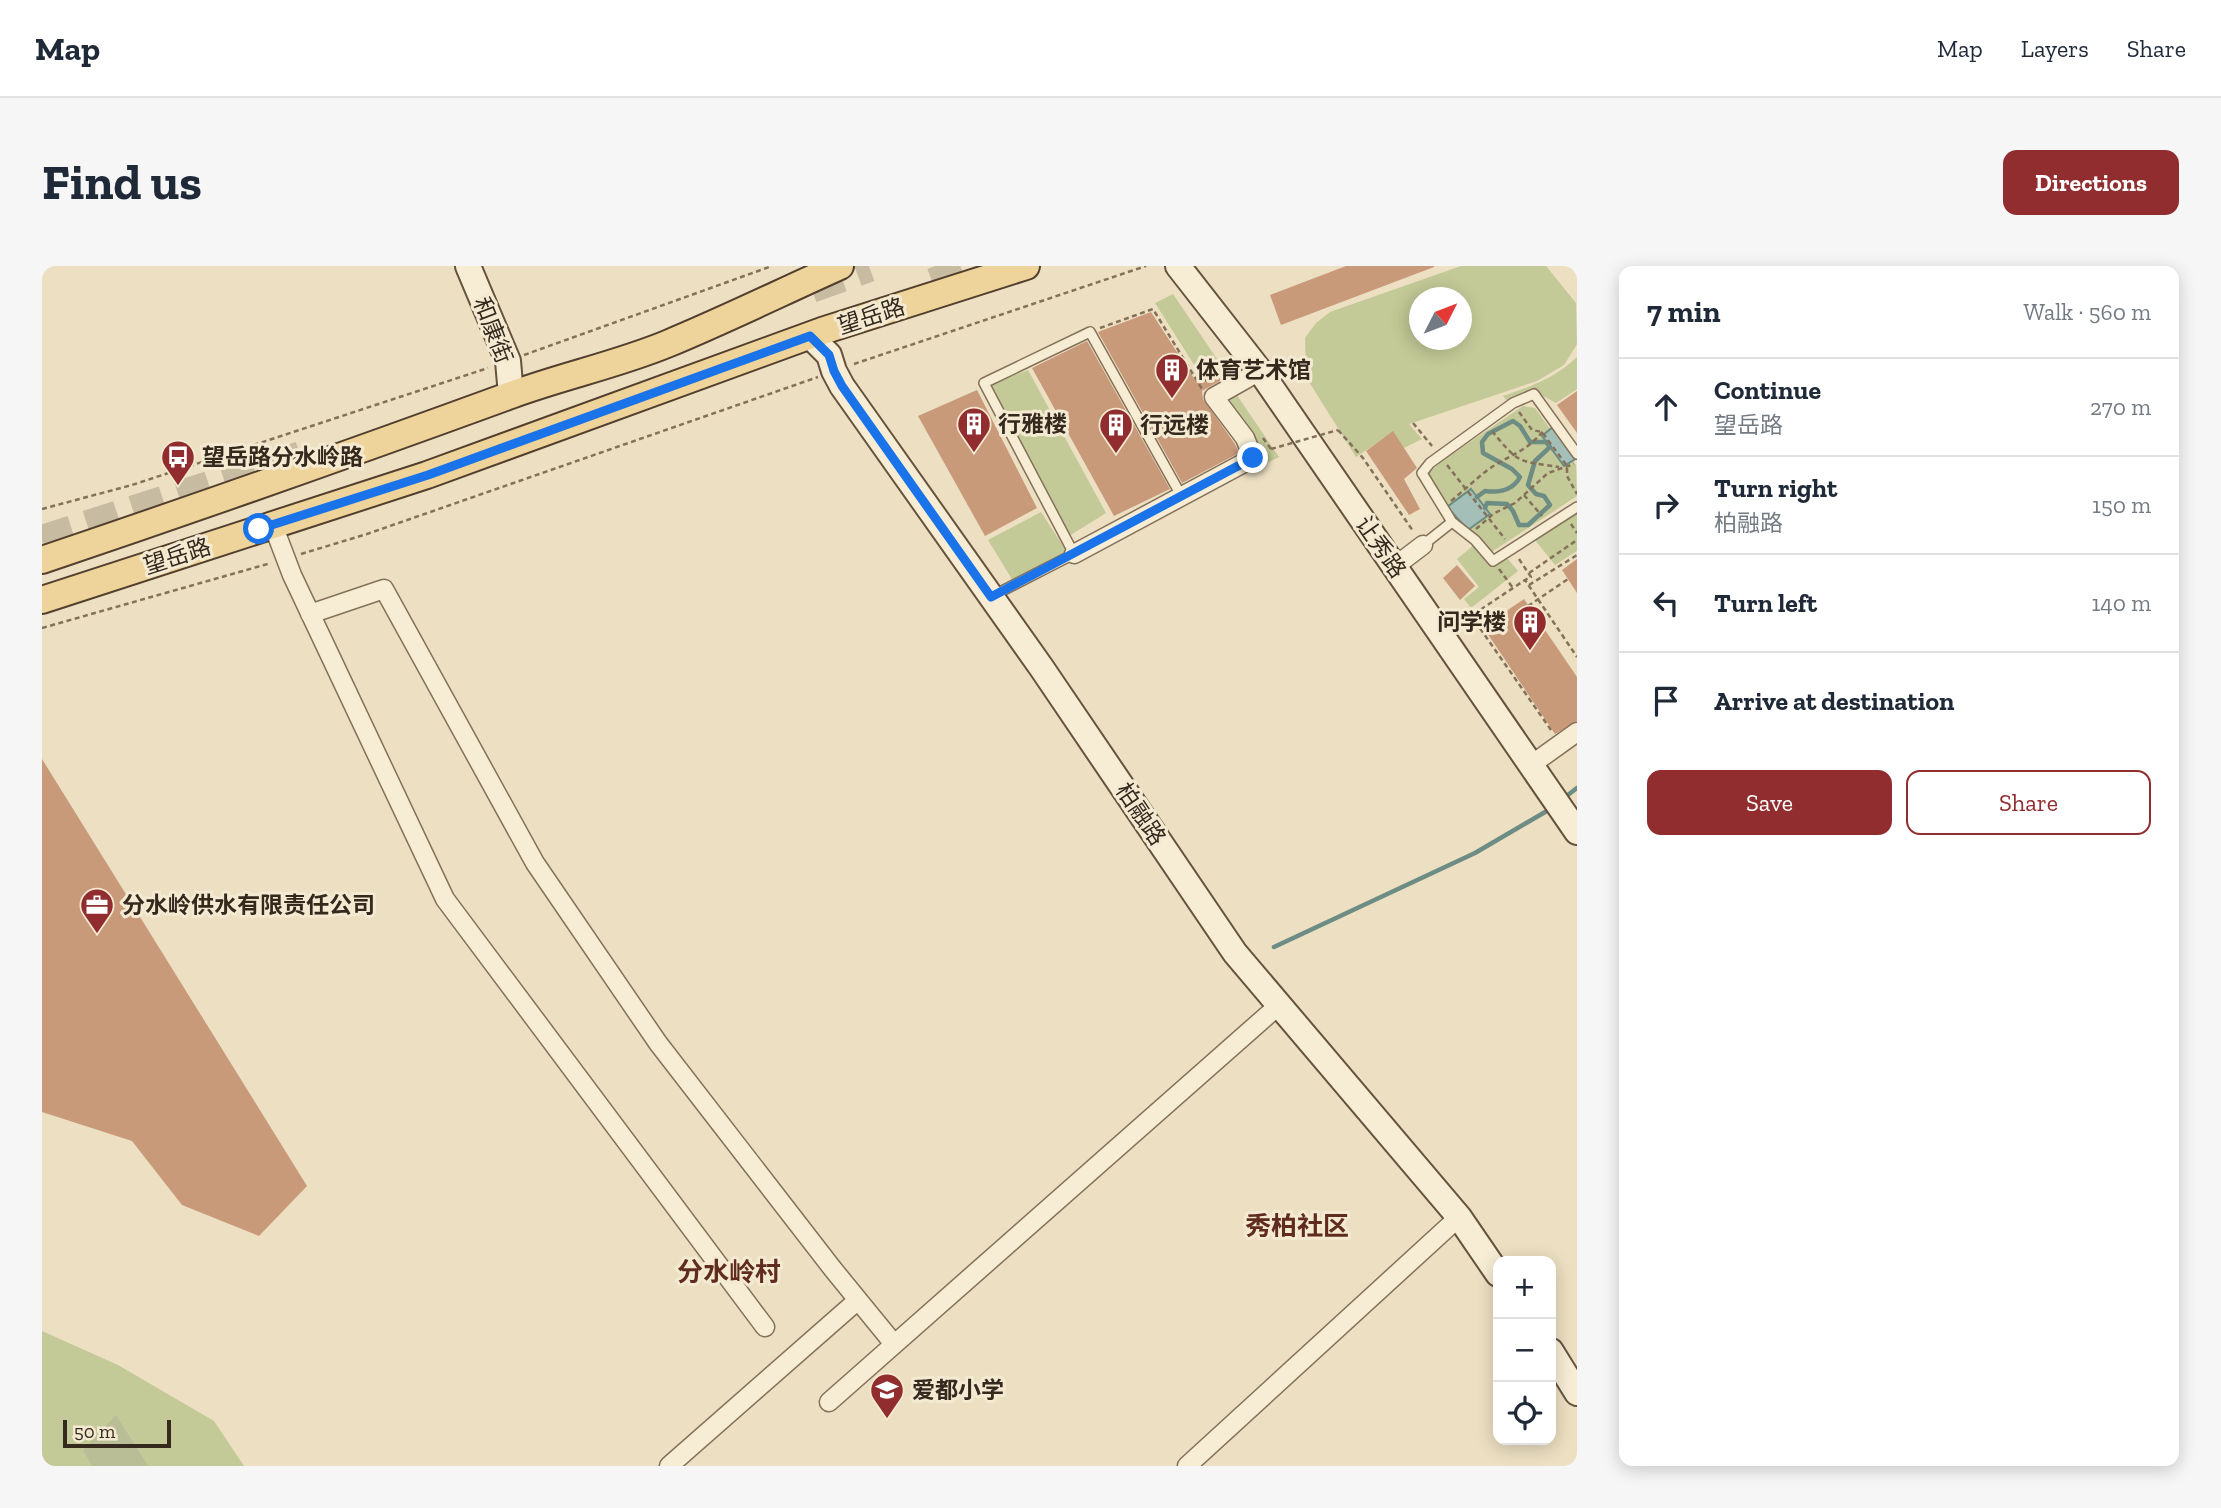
<!DOCTYPE html>
<meta charset="utf-8">
<style>
:root{--surface:#fff;--page:#f6f6f7;--text:#1f2937;--muted:#747a83;--line:#e0e1e3;--accent:#912d2e}
body{margin:0;font-family:"Zilla Slab","Noto Sans SC",serif;background:var(--page);color:var(--text)}
.controls{position:absolute;right:21px;bottom:21px;display:grid;overflow:hidden;border-radius:14px;box-shadow:0 4px 18px #0003}
.controls button{width:63px;height:63px;display:grid;place-items:center;padding:0;border:0;border-bottom:2px solid var(--line);background:var(--surface);color:var(--text);font:35px sans-serif}
.compass{position:absolute;left:1367px;top:21px;width:63px;height:63px;border-radius:50%;background:var(--surface);box-shadow:0 4px 18px #0003;rotate:48deg}
.scale{position:absolute;left:21px;bottom:18px;width:108px;box-sizing:border-box;padding-left:7px;border:4px solid #35291e;border-top:0;font-size:19px;line-height:24px;white-space:nowrap;color:#35291e;-webkit-text-stroke:5px #f4ead2;paint-order:stroke}
.stop{position:absolute;width:21px;height:21px;margin:-16px;border:5px solid #1a73e8;border-radius:50%;background:#fff}
.stop.end{background:#1a73e8;border-color:#fff;box-shadow:0 2px 7px #0008}
.list{margin:0;padding:0;list-style:none}
h2{display:flex;justify-content:space-between;align-items:center;height:91px;margin:0;padding:0 28px;font-size:30px}
h2 small{font-size:23px;font-weight:400;color:var(--muted)}
.list li{display:grid;grid-template-columns:46px 1fr auto;gap:21px;align-items:center;box-sizing:border-box;height:98px;padding:0 28px;border-top:2px solid var(--line)}
.list b{display:block;font-size:26px;white-space:nowrap}
.list p{margin:0;font-size:23px;white-space:nowrap;color:var(--muted)}
.list em{font-size:23px;font-style:normal;color:var(--muted)}
.actions{display:flex;gap:14px;padding:21px 28px}
.actions a{flex:1;padding:16px 0;border:2px solid var(--accent);border-radius:14px;text-align:center;font-size:24px;color:var(--accent)}
.actions .main{background:var(--accent);color:#fff}
.icon{flex:none;width:38px;height:38px;fill:none;stroke:currentColor;stroke-width:2;stroke-linecap:round;stroke-linejoin:round}
.map{position:relative;flex:none;width:1535px;height:1200px;overflow:hidden;border-radius:14px}
header{display:flex;align-items:center;gap:42px;box-sizing:border-box;height:98px;padding:0 35px;background:var(--surface);border-bottom:2px solid var(--line)}
header strong{font-size:33px}
nav{display:flex;gap:38px;margin-inline-start:auto;font-size:24px}
.intro{display:flex;align-items:center;justify-content:space-between;box-sizing:border-box;height:168px;padding:0 42px}
h1{margin:0;font-size:49px}
.button{padding:18px 32px;border-radius:14px;background:var(--accent);color:#fff;font-size:24px;font-weight:700}
main{display:flex;gap:42px;padding:0 42px}
aside{flex:1;background:var(--surface);border-radius:14px;box-shadow:0 4px 18px #0003}
.map>svg:first-child{display:block}
</style>
<header>
<strong>Map</strong>
<nav><a>Map</a><a>Layers</a><a>Share</a></nav>
</header>
<div class="intro"><h1>Find us</h1><a class="button">Directions</a></div>
<main>
<div class="map">
<svg width="1535" height="1200" viewBox="0 0 1535 1200">
<rect width="100%" height="100%" fill="#ecdfc2"/>
<path fill="#c3c997" fill-rule="evenodd" d="M1419,0H1504L1534,37L1535,78L1522,99L1495,115L1367,158L1380,173L1362,182L1351,166L1314,191L1264,111L1263,72L1274,57L1288,46ZM1378,32H1420V74H1378Z
M1131,28L1175,93L1156,105L1113,37Z
M1535,91V123L1514,137L1492,125L1466,136L1461,130C1488,121 1515,111 1535,91Z
M986,104L1064,247L1027,270L949,118Z
M1192,125L1237,191L1219,200L1181,131Z
M1481,140L1493,142L1534,199L1535,230L1448,287L1409,244L1385,209L1400,195Z
M1535,245V285L1513,299L1493,274Z
M999,246L1025,286L971,315L946,274Z
M1432,279L1450,302L1464,291L1476,305L1429,342L1422,333L1437,321L1415,293Z
M0,1065L76,1099L172,1155L202,1200H0Z"/>
<path fill="#b9be96" d="M74,1149L106,1200H50L41,1184Z"/>
<path fill="#a4bfb7" stroke="#6c8c84" stroke-width="2" d="M1512,160L1535,192L1522,200L1500,170Z
M1429,223L1448,248L1426,264L1405,241Z"/>
<g fill="none" stroke-linecap="round" stroke-linejoin="round">
<path stroke="#6c8c84" stroke-width="4.5" d="M1435,231L1443,225C1458,227 1471,224 1478,211L1470,203L1441,187L1440,176L1446,168L1471,155L1478,160L1488,176H1504L1508,181L1493,195L1486,219L1494,228L1502,230L1508,239L1486,259H1477L1471,245L1465,238L1445,237L1443,242
M1522,532L1535,522
M1232,681L1433,587L1510,542"/>
</g>
<path fill="#c89a7a" d="M1304,0H1392V1L1239,59L1228,29Z
M1109,46L1155,117L1174,100L1183,112L1160,125L1161,133L1193,178L1197,187L1140,217L1056,66Z
M1045,75L1128,223L1072,250L990,102Z
M935,124L995,242L943,270L876,150Z
M1535,125V167L1515,139Z
M1351,165L1375,202L1362,213L1378,243L1367,249L1324,185Z
M1535,293V327L1520,304Z
M1415,299L1433,320L1418,334L1401,312Z
M1482,333L1535,411V455L1513,468L1441,361Z
M0,493L265,920L217,970L140,939L90,875L0,846Z"/>
<g fill="none" stroke-linecap="round" stroke-linejoin="round">
<path stroke="#c7bba1" stroke-width="32" stroke-dasharray="32 16" stroke-linecap="butt" d="M891,18L939,0
M769,21L827,0
M0,275L266,189"/>
<g stroke="#85715a" stroke-width="12">
<path id="lane" d="M1410,256L1380,207L1388,197L1471,137L1492,128L1535,188
M1381,279L1410,256L1433,274L1451,295L1535,241
M952,329L1032,288L942,117L1048,66L1140,231"/>
</g>
<g stroke="#85715a" stroke-width="21">
<path id="street" d="M231,259L250,309L403,633L723,1061
M1032,288L1211,192L1203,172L1172,131L1218,105
M1352,301L1381,279
M268,348L342,323L493,597L616,777L790,1002L852,1078
M1489,499L1535,466
M787,1136L1237,739
M627,1200L816,1034
M1145,1200L1417,951"/>
</g>
<g stroke="#67523e" stroke-width="28">
<path id="secondary" d="M426,0L466,95L469,129
M1136,0L1218,105L1535,566
M768,70L787,89L792,105L800,120L999,401L1193,687L1417,951L1456,1008
M1509,1085L1535,1127"/>
</g>
<g stroke="#533f2e" stroke-width="30">
<path id="primary" d="M0,294C157,241 313,186 469,129C520,110 574,99 625,78C683,54 740,26 798,0
M0,334L385,209L780,65L984,0"/>
</g>
<path stroke="#85715a" stroke-width="2.5" stroke-dasharray="5 3.5" stroke-linecap="butt" d="M1058,62L1111,43L1160,123
M482,89L730,0
M812,98L1104,0
M1157,104L1165,116
M1477,146L1490,164L1500,166L1525,200V210L1535,228
M1371,157L1390,180
M1296,164L1321,192L1371,265
M1450,165C1477,198 1476,195 1517,201
M1221,172L1229,183
M1405,199L1463,273
M1482,229L1500,250
M1409,235C1421,225 1432,215 1443,206C1466,188 1482,189 1503,163
M0,243L90,219L446,102
M1529,258L1535,267
M1434,263L1451,248L1473,237L1506,207L1532,198
M259,288L325,268L776,111
M1477,293L1489,311L1483,314
M1457,303L1471,322
M1487,307L1535,274
M1487,319L1535,289
M1486,340L1526,313
M0,362L229,297
M1509,464L1435,358L1438,344L1483,314L1535,391"/>
<use href="#lane" stroke="#f7edd5" stroke-width="9"/>
<use href="#street" stroke="#f7edd5" stroke-width="18"/>
<use href="#secondary" stroke="#f7edd5" stroke-width="24"/>
<use href="#primary" stroke="#eed49b" stroke-width="26"/>
<path stroke="#85715a" stroke-width="2.5" stroke-dasharray="5 3.5" stroke-linecap="butt" d="M1229,183L1296,164"/>
</g>
<g fill="none" stroke-linecap="round" stroke-linejoin="round">
<path stroke="#1a73e8" stroke-width="9" d="M217,263L386,209L768,70L787,89L792,105L800,120L949,331L1211,192"/>
</g>
<defs>
<g id="building-pin" transform="scale(1.75)"><path d="M0 17L-7.5 6A9.5 9.5 0 1 1 7.5 6Z" fill="#912d2e" stroke="#f4ead2"/><path d="M-4-6H4V6H1V3H-1V6H-4ZM-2.5-4.3h1.7v1.8h-1.7ZM.8-4.3h1.7v1.8H.8ZM-2.5-1h1.7V.8h-1.7ZM.8-1h1.7V.8H.8Z" fill="#fff"/></g>
<g id="bus-pin" transform="scale(1.75)"><path d="M0 17L-7.5 6A9.5 9.5 0 1 1 7.5 6Z" fill="#912d2e" stroke="#f4ead2"/><path d="M-5-6H5V4H4V6H2V4H-2V6H-4V4H-5ZM-3.5-4V0h7V-4ZM-3.5 1.2v1.5H-2V1.2ZM2 1.2v1.5H3.5V1.2Z" fill="#fff"/></g>
<g id="office-pin" transform="scale(1.75)"><path d="M0 17L-7.5 6A9.5 9.5 0 1 1 7.5 6Z" fill="#912d2e" stroke="#f4ead2"/><path d="M-6-3h4V-5.5h4V-3h4V5H-6ZM-1-4.5V-3h2v-1.5ZM-6 0V1H6V0Z" fill="#fff"/></g>
<g id="school-pin" transform="scale(1.75)"><path d="M0 17L-7.5 6A9.5 9.5 0 1 1 7.5 6Z" fill="#912d2e" stroke="#f4ead2"/><path d="M0-5L7-2L0 1L-7-2ZM-4 1L0 2.5L4 1V4Q0 6-4 4Z" fill="#fff"/></g>
</defs>
<g fill-rule="evenodd">
<use href="#building-pin" x="1130" y="104"/>
<use href="#building-pin" x="932" y="158"/>
<use href="#building-pin" x="1074" y="159"/>
<use href="#bus-pin" x="136" y="191"/>
<use href="#building-pin" x="1488" y="356"/>
<use href="#office-pin" x="55" y="639"/>
<use href="#school-pin" x="845" y="1124"/>
</g>
<g text-anchor="middle" stroke-width="6" stroke-linejoin="round" paint-order="stroke">
<g font-size="23" fill="#35291e" stroke="#f4ead2">
<text transform="translate(829 50) rotate(-18)" y="8">望岳路</text>
<text transform="translate(451 64) rotate(69)" y="8">和康街</text>
<text transform="translate(1339 281) rotate(55)" y="8">让秀路</text>
<text transform="translate(135 290) rotate(-18)" y="8">望岳路</text>
<text transform="translate(1099 548) rotate(56)" y="8">柏融路</text>
</g>
<g font-size="23" font-weight="bold" fill="#35291e" stroke="#f4ead2" text-anchor="start">
<text x="1154" y="112">体育艺术馆</text>
<text x="956" y="166">行雅楼</text>
<text x="1098" y="167">行远楼</text>
<text x="160" y="199">望岳路分水岭路</text>
<text x="1464" y="364" text-anchor="end">问学楼</text>
<text x="80" y="647">分水岭供水有限责任公司</text>
<text x="870" y="1132">爱都小学</text>
</g>
<g font-size="26" font-weight="bold" fill="#602c1f" stroke="#f4ead2">
<text x="1255" y="969">秀柏社区</text>
<text x="687" y="1015">分水岭村</text>
</g>
</g>
</svg>
<div class="controls">
<button>+</button>
<button>−</button>
<button><svg class="icon" aria-label="locate" viewBox="0 0 24 24"><circle cx="12" cy="12" r="6"/><path d="M12 2v4M12 18v4M2 12h4M18 12h4"/></svg></button>
</div>
<svg class="compass" viewBox="-18 -18 36 36"><path d="M0-13l5 13h-10z" fill="#e53935"/><path d="M0 13l5-13h-10z" fill="#747a83"/></svg>
<div class="scale">50 m</div>
<div class="stop" style="left:217px;top:263px"></div>
<div class="stop end" style="left:1211px;top:192px"></div>
</div>
<aside>
<h2>7 min<small>Walk · 560 m</small></h2>
<ul class="list">
<li><svg class="icon" aria-label="ahead" viewBox="0 0 24 24"><path d="M12 20V5M6 11l6-6 6 6"/></svg><div><b>Continue</b><p>望岳路</p></div><em>270 m</em></li>
<li><svg class="icon" aria-label="right" viewBox="0 0 24 24"><path d="M7 20v-9h11M14 6l5 5-5 5"/></svg><div><b>Turn right</b><p>柏融路</p></div><em>150 m</em></li>
<li><svg class="icon" aria-label="left" viewBox="0 0 24 24"><path d="M17 20v-9H6M10 6l-5 5 5 5"/></svg><div><b>Turn left</b></div><em>140 m</em></li>
<li><svg class="icon" aria-label="arrive" viewBox="0 0 24 24"><path d="M6 21V4h12l-3 4 3 4H6"/></svg><div><b>Arrive at destination</b></div></li>
</ul>
<div class="actions"><a class="main">Save</a><a>Share</a></div>
</aside>
</main>
